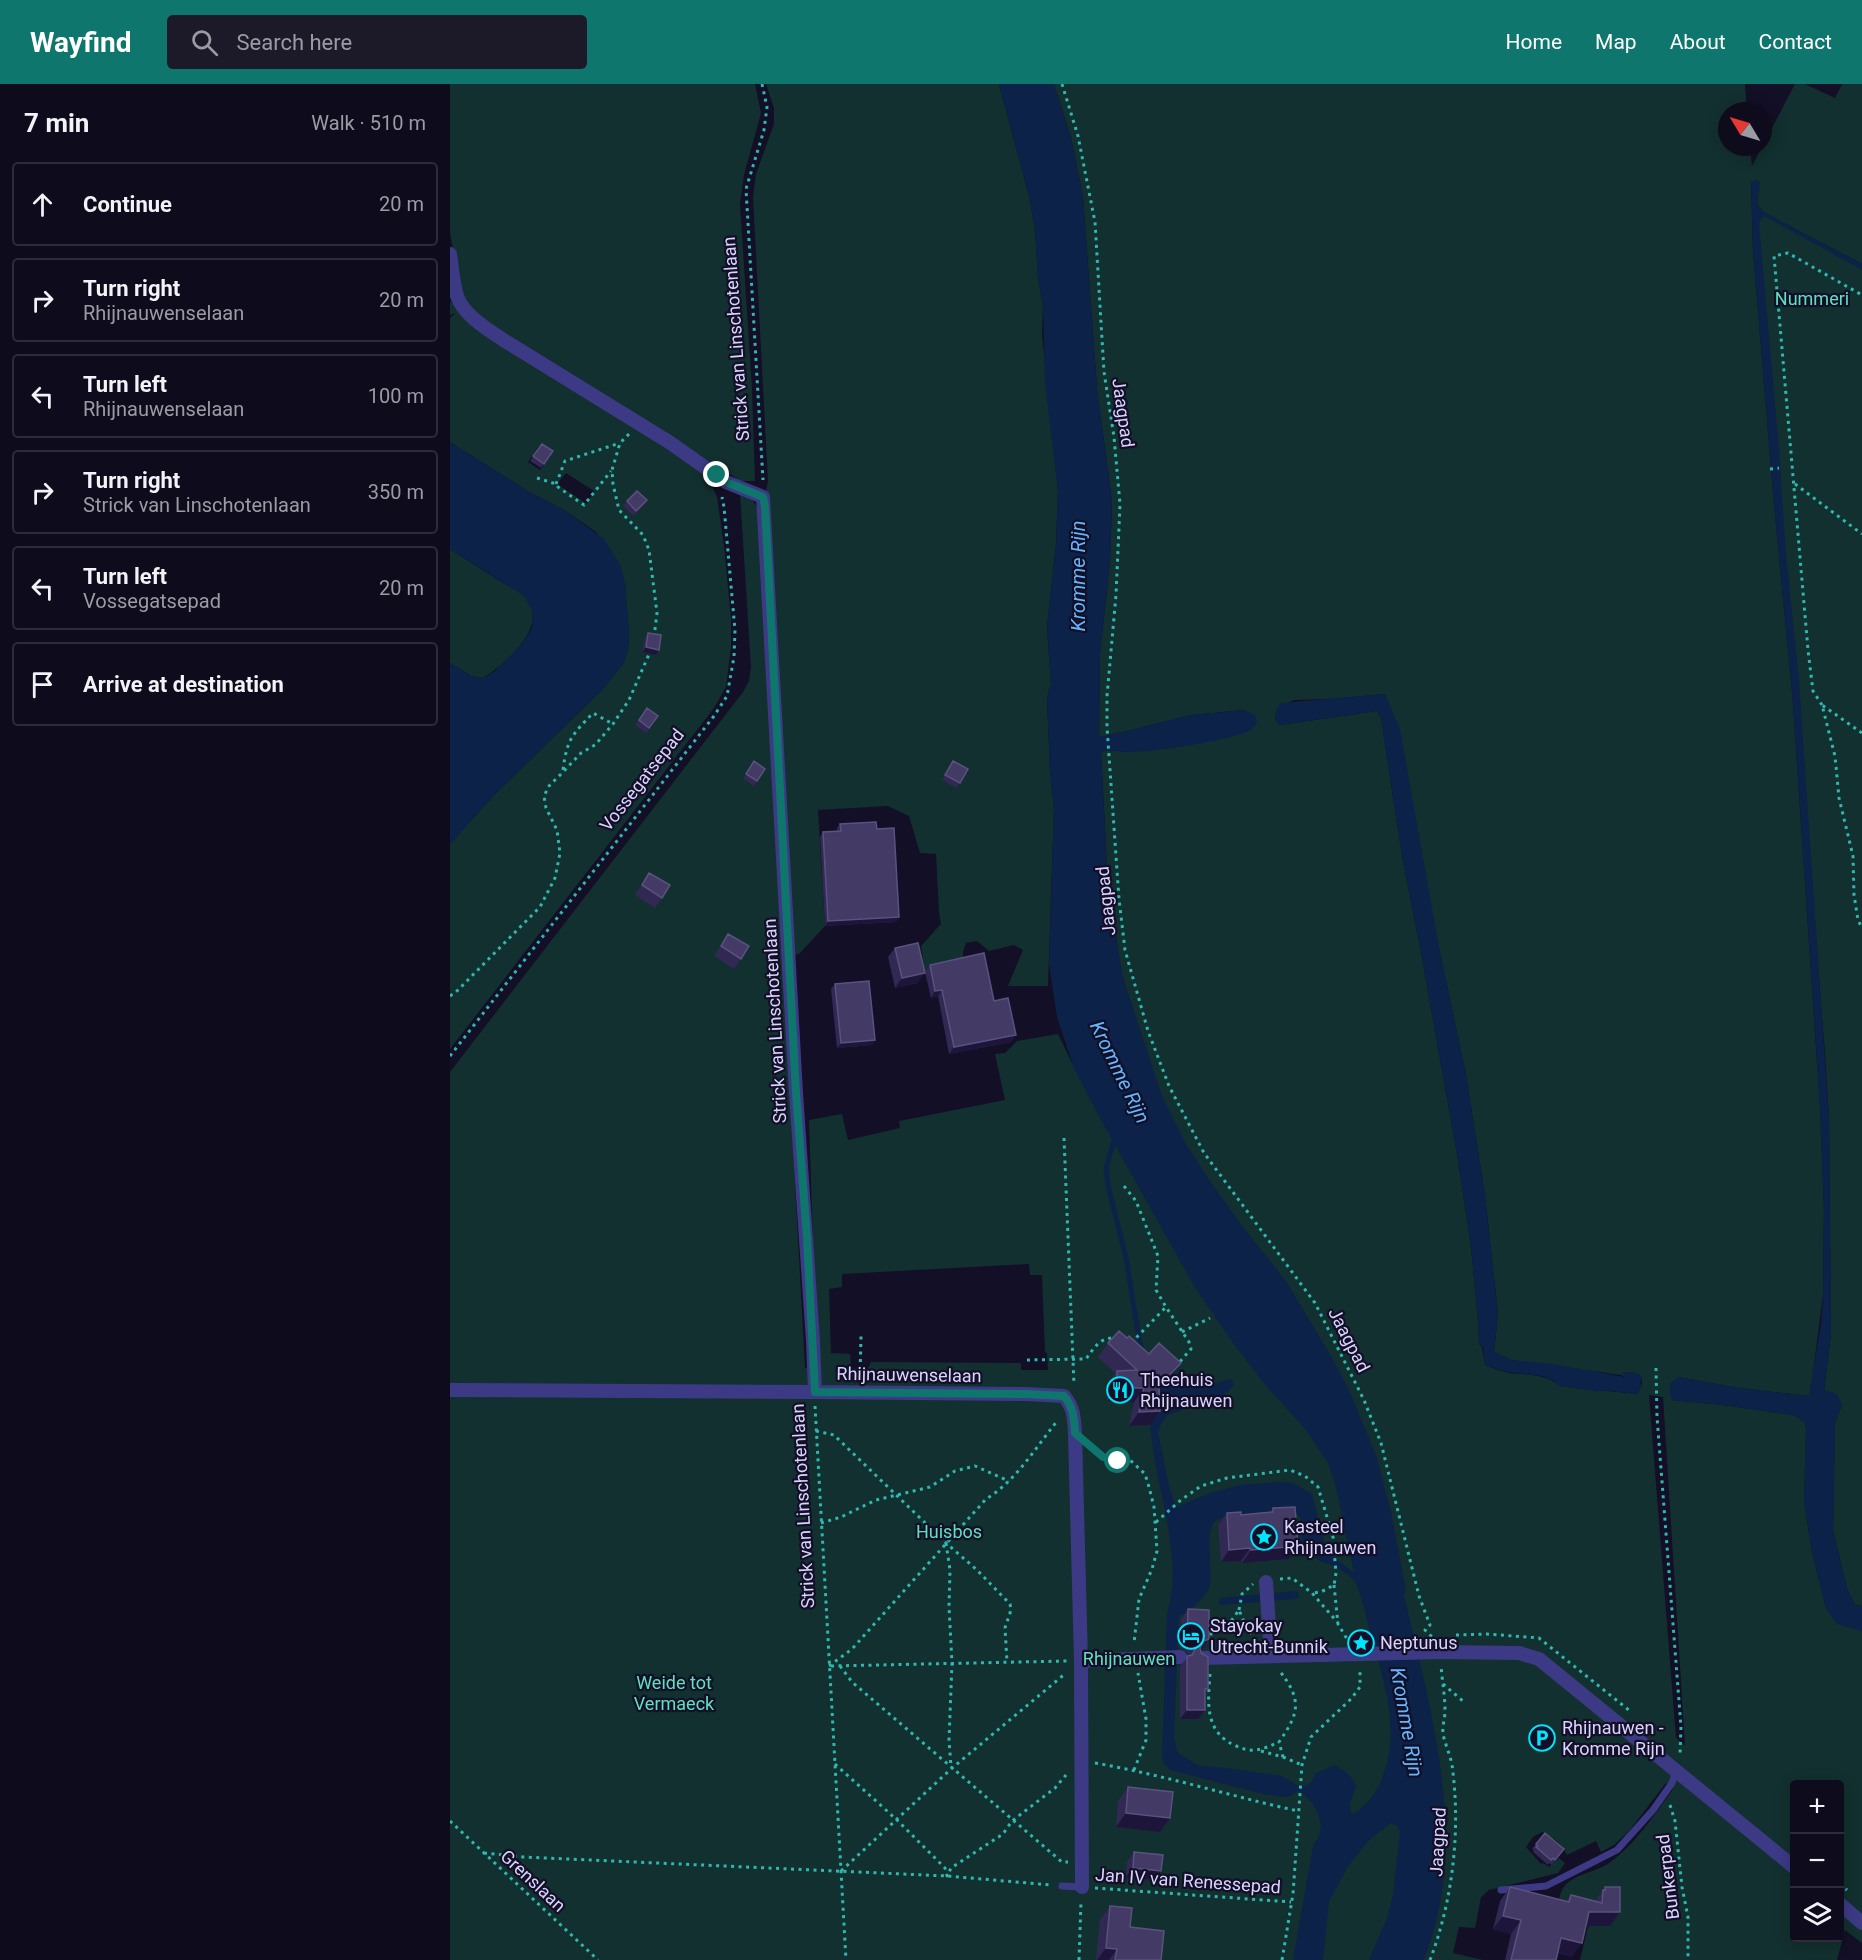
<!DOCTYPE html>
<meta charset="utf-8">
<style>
:root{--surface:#0e0b1c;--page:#1c1929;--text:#f1f3f6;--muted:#9b9ba3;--line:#2e2b3b;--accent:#0f766e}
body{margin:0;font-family:Roboto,sans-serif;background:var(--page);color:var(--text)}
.controls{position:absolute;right:18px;bottom:18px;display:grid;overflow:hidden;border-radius:6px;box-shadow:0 3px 15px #0003}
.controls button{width:54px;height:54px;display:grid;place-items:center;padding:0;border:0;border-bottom:2px solid var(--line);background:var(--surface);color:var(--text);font:30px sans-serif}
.compass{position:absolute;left:1268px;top:18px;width:54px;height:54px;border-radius:50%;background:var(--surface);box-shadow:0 3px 15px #0003;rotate:308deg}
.stop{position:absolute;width:18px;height:18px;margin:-14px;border:4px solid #0f766e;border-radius:50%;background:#fff}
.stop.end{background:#0f766e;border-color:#fff;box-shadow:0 2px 6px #0008}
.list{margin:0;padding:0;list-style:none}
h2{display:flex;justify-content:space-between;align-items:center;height:78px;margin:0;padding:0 24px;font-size:26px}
h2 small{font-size:20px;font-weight:400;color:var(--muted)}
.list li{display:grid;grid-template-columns:39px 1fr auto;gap:18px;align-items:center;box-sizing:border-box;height:84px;margin:0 12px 12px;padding:0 12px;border:2px solid var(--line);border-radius:6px}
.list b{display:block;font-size:22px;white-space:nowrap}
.list p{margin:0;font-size:20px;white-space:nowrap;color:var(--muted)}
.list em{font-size:20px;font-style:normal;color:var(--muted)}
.icon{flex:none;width:33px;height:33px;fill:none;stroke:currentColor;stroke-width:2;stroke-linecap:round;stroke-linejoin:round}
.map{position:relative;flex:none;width:1412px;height:1876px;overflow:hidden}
header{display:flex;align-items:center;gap:36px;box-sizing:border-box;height:84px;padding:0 30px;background:var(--accent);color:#fff}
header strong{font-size:28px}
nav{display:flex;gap:33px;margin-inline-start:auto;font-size:21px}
.search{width:420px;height:54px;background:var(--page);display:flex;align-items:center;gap:15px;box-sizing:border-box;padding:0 21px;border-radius:6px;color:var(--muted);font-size:22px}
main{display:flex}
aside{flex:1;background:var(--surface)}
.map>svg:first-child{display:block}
</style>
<header>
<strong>Wayfind</strong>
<div class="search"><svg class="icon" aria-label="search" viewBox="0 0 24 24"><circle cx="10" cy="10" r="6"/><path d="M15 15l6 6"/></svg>Search here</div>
<nav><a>Home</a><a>Map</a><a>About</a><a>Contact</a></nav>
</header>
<main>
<aside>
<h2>7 min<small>Walk · 510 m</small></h2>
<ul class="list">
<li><svg class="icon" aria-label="ahead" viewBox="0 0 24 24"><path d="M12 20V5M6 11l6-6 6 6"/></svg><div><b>Continue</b></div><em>20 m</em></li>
<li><svg class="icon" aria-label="right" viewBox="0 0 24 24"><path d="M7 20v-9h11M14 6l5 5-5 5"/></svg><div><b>Turn right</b><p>Rhijnauwenselaan</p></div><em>20 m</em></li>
<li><svg class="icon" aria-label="left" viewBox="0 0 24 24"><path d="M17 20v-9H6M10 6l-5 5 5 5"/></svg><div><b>Turn left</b><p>Rhijnauwenselaan</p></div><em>100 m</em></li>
<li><svg class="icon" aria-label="right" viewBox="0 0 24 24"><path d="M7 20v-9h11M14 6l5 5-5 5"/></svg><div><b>Turn right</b><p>Strick van Linschotenlaan</p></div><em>350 m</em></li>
<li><svg class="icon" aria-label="left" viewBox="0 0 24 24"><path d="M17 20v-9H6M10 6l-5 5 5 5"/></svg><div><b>Turn left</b><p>Vossegatsepad</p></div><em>20 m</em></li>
<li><svg class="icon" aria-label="arrive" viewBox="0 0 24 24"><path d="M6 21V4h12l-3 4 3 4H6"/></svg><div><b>Arrive at destination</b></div></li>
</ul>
</aside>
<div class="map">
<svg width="1412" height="1876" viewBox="0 0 1412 1876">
<rect width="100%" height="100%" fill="#130f26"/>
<path fill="#12302f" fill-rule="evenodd" d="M0,0H305L311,29L294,91L290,120L302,304L305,397H291L47,247L21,226L10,205L0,148Z
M316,0H549L579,112L585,146L588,194L593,222L592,251L608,407L606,460L597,543L601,600L597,614L600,687L604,724L598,902H558L573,866L564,861L539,867L527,857L516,859L513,868V880L475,888L471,862L491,840L489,828L486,770L470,769L459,732L438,722L368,726L375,842L349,870L343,871L315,412L318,397L303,113L306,90L324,40V24Z
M604,0H1295L1297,27H1277V63H1300L1302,82L1345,0H1355L1385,14L1392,0H1412V180L1313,128L1307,120L1309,99L1308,96L1301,98L1303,167L1324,420L1343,619L1370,1023L1374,1125L1373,1211L1361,1304L1359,1312L1289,1304L1228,1293L1222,1316L1273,1321L1343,1331L1355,1338L1356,1346L1354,1417L1362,1468L1376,1524L1412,1547V1859L1395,1846L1387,1876H1130L1142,1826L1108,1820C1109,1815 1110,1810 1112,1806C1120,1790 1145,1789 1159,1779C1182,1764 1207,1728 1223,1705L1216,1699L1179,1747L1164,1761L1151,1768L1146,1757L1117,1771C1111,1759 1104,1754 1092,1748L1083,1753L1076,1763L1091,1780L1093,1779L1099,1783L1109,1774L1115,1779L1108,1789L1039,1806L1031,1813L1025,1844L1009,1843L1003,1869L1033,1876H0V988L293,608L299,597L301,583L290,410C302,414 306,418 309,430L355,1284H367L359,1036L392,1030L398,1056L450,1044L449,1037L555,1016L545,970L555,969L567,957L608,950L624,983L695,963L672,891L658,803L651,668L654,666L679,668L776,654L794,626L741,631L673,648C665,648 659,652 651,653L649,651L650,569L660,478L662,417L647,305L633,113L621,54ZM935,610L1015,986L1035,1111L1048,1230L1044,1268L1061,1276L1171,1291L1176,1293L1173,1288L1187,1289L1192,1294V1301L1187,1310L1110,1302C1095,1289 1077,1291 1059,1289C1051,1287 1043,1284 1035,1281L1032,1263L1029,1260L1028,1236L1021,1163L1008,1076L971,868L952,772L931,634L927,627L830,641L825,635L827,625L844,616L881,615ZM579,1180L580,1191H592L595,1268L597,1269L598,1286H571V1279L421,1278L418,1284H401L400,1270L381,1269L379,1205L392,1203V1190ZM1199,1311L1213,1313L1235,1661L1226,1654ZM1344,1700H1390V1854H1344Z
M1309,131H1317L1412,184V1522L1405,1521L1397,1505L1383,1446L1385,1339L1392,1321L1374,1306L1381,1250L1379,1035L1375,969L1306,140Z
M0,217L249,385L260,398L267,413L274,462L281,535V563L276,603L264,624L0,965V760L43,712L153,605L173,580L178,566L179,551L175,500L146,448L114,426L79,408L0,358V234L6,229L0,231ZM88,363L101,372L90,386L78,378ZM116,389L144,407L137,420L107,400Z
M0,465C18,477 36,488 55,500C61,503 69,507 74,512C102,540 56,580 33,594L21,592L0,579Z"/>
<path fill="#0c2248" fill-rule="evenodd" d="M549,0H604L621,54L633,113L647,305L662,417L660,478L650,569L649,651L651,653C659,652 665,648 673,648L741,631L794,626L805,631L807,637C806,640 805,642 802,645C788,656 698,669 678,668C669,668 659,664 651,668L658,803L672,891L712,1012L736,1060L762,1100L793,1143L836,1197L881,1272L900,1308L927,1374L941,1428L956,1506L954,1512C982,1629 1020,1759 974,1876H919L937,1834L943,1811L950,1747L947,1742L941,1739L918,1757L899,1781L879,1817L873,1876H843L863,1762C865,1758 869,1753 870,1748C874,1733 861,1712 847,1707L841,1712L832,1713L813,1710L720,1686L714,1680L712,1671L717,1529C732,1482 713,1425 705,1377C701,1357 700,1337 699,1317L721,1294C744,1306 758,1301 781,1295L784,1301L773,1312L718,1331L711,1340L708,1349L719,1402L726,1423L760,1409L790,1401L827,1398L843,1399L862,1410L877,1468L904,1489L885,1399L878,1379L856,1346L812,1297L783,1259L744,1202L646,1027L624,984L607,933L599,880L604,724L600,687L597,614L601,600L597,543L606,460L608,407L595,300L593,222L588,194L585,146L579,112ZM822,1427L846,1429L850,1433L851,1463C860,1469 870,1480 880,1480C888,1484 897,1489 903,1495C910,1504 918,1539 921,1552C935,1601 952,1650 930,1699C924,1712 915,1723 903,1730L901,1728L900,1720L906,1702C901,1690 895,1687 884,1681L865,1690L861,1698L855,1702H848L832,1692L776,1684L747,1681L727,1668L724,1654L729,1532C739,1528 755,1514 759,1504C765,1488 752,1444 767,1436C780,1429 806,1430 822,1427Z
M1308,96L1310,99L1307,120L1313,128L1412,180V186L1316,133L1312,134L1309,139L1329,366L1336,470L1349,597L1379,1035L1381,1250L1374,1306L1387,1310L1392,1321L1385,1339L1383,1446L1397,1505L1405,1521L1412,1522V1547L1387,1540L1376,1524L1362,1468L1354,1417L1356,1346L1355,1338L1343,1331L1273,1321L1222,1316L1220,1309V1300L1228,1293L1289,1304L1359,1312L1371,1239L1373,1211L1374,1125L1370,1023L1343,619L1324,420L1303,167L1301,98Z
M0,358L79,408L114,426L154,455L171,482L175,500L179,551L178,566L173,580L153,605L43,712L0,760V579L21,592L33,594L45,587L72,560L82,544L83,528L74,512L0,465Z
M935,610L950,645L988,858L1015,986L1035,1111L1048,1230L1044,1268L1061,1276L1104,1280L1175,1293L1173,1288L1187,1289L1192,1294L1190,1299L1192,1301L1187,1310L1152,1306L1146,1308L1145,1307L1109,1302L1104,1297L1092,1292L1057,1288L1035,1281L1033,1263L1029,1260L1028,1236L1021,1163L1008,1076L971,868L952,772L931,634L927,627L830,641L825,635L827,625L831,619Z
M845,1507L848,1508L849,1513L846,1515L770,1521L769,1514Z"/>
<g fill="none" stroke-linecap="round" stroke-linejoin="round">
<path stroke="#0c2248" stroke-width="5" d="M665,1053L656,1084L658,1102L676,1174L689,1255L692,1267"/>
<path stroke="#2fb8b0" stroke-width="3" stroke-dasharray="3 4.5" stroke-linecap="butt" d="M312,0L317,23L314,46L296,105L313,396
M612,0L628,52L645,138L654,288L664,353L670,420L666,511L657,612V643L669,815L675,866L698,947L719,1002L754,1069L865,1219L914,1316L931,1359L969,1512L980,1541L975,1546L982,1553
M179,350L170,359L162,386L163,400L169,426L193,451L199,466L207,529L204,553
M1320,385L1329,384
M87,394L106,400L108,403L134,421L161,387
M106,400L115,377L170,359
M1345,400L1412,450
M1372,621L1363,607L1358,566L1324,172L1338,169L1412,211
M1412,649L1372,621L1385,672L1389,714L1403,772L1404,811L1408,836L1412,844
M113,686C117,655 122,651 143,629L163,640
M0,912L6,908L90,823L105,794L110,769L107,746L96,724L94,712L99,702L113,688L131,669L145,661L163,640L179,616L200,568
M0,972L264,632L277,612L284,573L285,546L274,423L272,413
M614,1054L624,1301
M674,1102L686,1117L708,1172L706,1206L716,1223L739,1258L741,1265L727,1281
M732,1248L760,1234
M680,1256H684L716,1223
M577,1276L636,1275C644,1264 650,1253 665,1254
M1206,1284L1207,1333L1231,1643L1230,1670
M410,1293L411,1252
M365,1322L396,1876
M366,1347L384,1351L496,1459L527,1486L560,1520L561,1526L555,1544L557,1578
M640,1362C655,1375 660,1377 680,1376L695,1390L699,1403L704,1423L707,1467L702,1485L689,1515L684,1559
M706,1438L731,1416L751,1402L777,1394L840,1386L855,1392L868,1403L883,1453L886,1489L884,1501L871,1508L862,1509
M371,1439L391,1433L426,1416L480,1403L505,1387L525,1382L559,1397
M496,1459L500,1486L499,1523L502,1579L499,1656L501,1683
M830,1495L842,1494L862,1509L888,1539
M884,1501L888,1540L897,1555
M789,1526L792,1510L803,1500
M779,1540L797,1545L804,1552
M1006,1551L1037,1550L1089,1554L1180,1627
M761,1559V1544L779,1540L789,1526L797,1545
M379,1582L402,1565L536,1415C566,1397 586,1363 608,1336
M381,1582L617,1577
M390,1582L402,1598L612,1778H618
M760,1590C758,1617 754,1647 784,1661C803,1670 811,1666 829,1658
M993,1600L1014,1618
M811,1667L833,1673L829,1658C850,1628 852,1616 829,1586
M833,1673L852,1681
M645,1679C714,1691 780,1712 848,1727
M385,1680L447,1736L495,1784L497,1792L501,1784L553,1750L562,1737L605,1704L616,1691
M684,1686L696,1656V1635L688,1589
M1220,1721L1225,1737L1232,1803L1238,1833V1876
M0,1737L148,1876
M34,1769L73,1773L497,1792L601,1801
M391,1787L501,1685L616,1589
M1390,1800L1397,1806
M645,1804L841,1818
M629,1876L631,1818
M832,1876L843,1810L852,1681L861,1653L901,1615L910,1603V1586
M980,1876C1003,1816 1011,1745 1002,1681C1000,1670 995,1660 993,1650C992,1642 995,1635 995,1627C995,1612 992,1596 991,1581"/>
<path stroke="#3d3a85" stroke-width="7" d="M612,1802L632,1803
M1051,1806L1096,1802L1167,1766L1203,1726L1222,1699L1226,1687"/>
<path stroke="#3d3a85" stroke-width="14" d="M0,170C2,184 3,199 7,212C14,232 39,246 55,257L219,358L276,398L313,413L346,1009L363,1257L365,1308
M0,1306L365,1308L577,1310L614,1312C624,1324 624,1334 625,1349L631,1577L632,1803
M816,1498L821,1572
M752,1574L991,1568L1069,1569L1089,1575L1344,1783
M631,1577L730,1573
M1390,1820L1412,1839"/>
</g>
<path fill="#312854" d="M92,360L103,367L91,384L80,377Z
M197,416L194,421L183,432L173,422L177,417Z
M198,549L206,571L192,568L195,554Z
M197,624L208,632L196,649L185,641Z
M304,677L315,685L304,702L293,695Z
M503,677L510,699L506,704L492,696Z
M390,740L427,745L449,833L446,838L375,842L370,753L373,748L387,747V744Z
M199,789L212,814L205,824L185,811Z
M278,850L291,875L284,885L264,872Z
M445,864L468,899L445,904L438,873Z
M480,881L544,917L566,951L561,958L499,970L488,912L481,914L475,888Z
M385,900L425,956L422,961L387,964L381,905Z
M658,1259L720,1294L709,1306L710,1327L700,1341L679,1342L684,1318L671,1319L670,1316L657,1317V1301L665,1289L648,1273Z
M823,1424L848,1462L839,1475L792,1479L791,1477L771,1478L768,1441L777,1429L791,1431L819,1429Z
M738,1525L759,1555L752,1565L750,1566L758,1605L755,1610L748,1635H730V1582L739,1572L737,1568L731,1564V1535Z
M678,1703L710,1748L666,1743L668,1717Z
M1086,1760L1111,1769L1102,1781L1099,1779L1098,1781L1083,1768L1084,1766L1082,1765Z
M684,1768L704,1796L676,1793L677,1778Z
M1060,1803L1116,1817L1121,1811L1145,1817L1155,1803L1170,1828L1160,1842H1136L1122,1873L1107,1869L1106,1876H1055L1061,1850L1043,1845L1050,1817Z
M660,1822L680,1843L711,1876H646L650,1836Z"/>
<path fill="#1d163a" d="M196,563L209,566L206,571L192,568Z
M449,833L446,838L375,842L378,837Z
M475,889L468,899L445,904L452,894Z
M492,906L488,912L481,914L485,907Z
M566,951L561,958L499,970L504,963Z
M425,956L422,961L387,964L391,959Z
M731,1279L720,1294L699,1317L709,1302Z
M667,1302H680L670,1316L657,1317Z
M681,1304H694L684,1318L671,1319Z
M710,1327L700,1341L679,1342L689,1328Z
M848,1462L839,1475L792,1479L801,1466Z
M800,1464L791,1477L771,1478L779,1466Z
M759,1555L752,1565L747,1567L754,1557Z
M737,1626H755L748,1635H730Z
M676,1729L720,1734L710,1748L666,1743Z
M683,1784L711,1787L704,1796L676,1793Z
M1139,1828H1170L1160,1842H1129Z
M1053,1832L1071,1836L1061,1850L1043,1845Z
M1111,1854L1132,1859L1122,1873L1101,1868Z
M656,1864L667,1865L659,1876H647Z"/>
<path fill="#433a66" stroke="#5a527e" stroke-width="1.5" d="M92,360L103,367L94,380L83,372Z
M187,407L197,416L186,427L177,417Z
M198,549L211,551L209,566L196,563Z
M197,624L208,632L199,644L189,636Z
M304,677L315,685L307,697L296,690Z
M503,677L518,685L510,699L495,691Z
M426,738L427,745L444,744L449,833L378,837L373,748L391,747L390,740Z
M199,789L220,801L212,814L192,801Z
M278,850L299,862L291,875L271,862Z
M468,859L475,889L452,894L445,864Z
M534,869L544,917L558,914L566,951L504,963L492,906L485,907L480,881Z
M419,897L425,956L391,959L385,900Z
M669,1247L677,1254L679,1252L699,1270L709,1259L731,1279L709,1302L710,1327L689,1328L694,1304H681L680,1302H667V1287L687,1286L658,1259Z
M845,1423L848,1462L801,1466L800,1464L779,1466L777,1429L791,1428V1431L823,1428V1424Z
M738,1525L759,1526V1555L754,1557L750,1564L751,1569L758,1573V1605H755V1626H737V1572L742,1571L746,1564L744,1558L737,1554Z
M678,1703L723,1708L720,1734L676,1729Z
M1095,1749L1114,1765L1105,1776L1103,1774L1101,1776L1086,1763L1088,1762L1086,1760Z
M684,1768L713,1771L711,1787L683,1784Z
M1060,1803L1119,1818L1121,1811L1152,1819L1153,1806H1155V1803H1170V1828H1139L1132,1859L1111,1854L1106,1876H1061L1071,1836L1053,1832Z
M660,1822L682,1824L680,1843L714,1847L711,1876H665L667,1865L656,1864Z"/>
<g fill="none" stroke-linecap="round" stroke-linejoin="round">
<path stroke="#0f766e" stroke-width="8" d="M267,391L276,398L313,413L315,423L346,1009L357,1154L365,1308L577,1310L614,1312C624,1324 624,1335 625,1349L653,1373L668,1377"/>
</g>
<defs>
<g id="restaurant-ring" transform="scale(1.35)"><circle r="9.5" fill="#130f26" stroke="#00e5ff" stroke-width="1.5"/><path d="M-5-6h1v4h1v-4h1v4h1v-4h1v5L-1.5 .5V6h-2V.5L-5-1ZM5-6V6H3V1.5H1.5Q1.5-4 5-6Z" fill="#00e5ff"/></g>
<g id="sight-ring" transform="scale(1.35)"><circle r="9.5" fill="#130f26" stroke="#00e5ff" stroke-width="1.5"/><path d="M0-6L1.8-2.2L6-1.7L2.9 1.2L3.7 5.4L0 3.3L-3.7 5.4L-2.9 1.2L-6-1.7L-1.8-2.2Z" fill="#00e5ff"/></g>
<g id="hotel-ring" transform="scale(1.35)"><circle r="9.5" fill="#130f26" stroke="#00e5ff" stroke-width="1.5"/><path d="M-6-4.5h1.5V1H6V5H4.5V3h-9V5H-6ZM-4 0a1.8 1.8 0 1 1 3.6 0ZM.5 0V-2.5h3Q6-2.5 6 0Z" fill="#00e5ff"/></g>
<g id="parking-ring" transform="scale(1.35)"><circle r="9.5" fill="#130f26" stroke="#00e5ff" stroke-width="1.5"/><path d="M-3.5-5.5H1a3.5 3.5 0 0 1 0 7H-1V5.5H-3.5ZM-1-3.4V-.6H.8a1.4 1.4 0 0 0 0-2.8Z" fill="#00e5ff"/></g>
</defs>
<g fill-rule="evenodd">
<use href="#restaurant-ring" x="670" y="1306"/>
<use href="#sight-ring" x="814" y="1453"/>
<use href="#hotel-ring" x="741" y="1552"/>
<use href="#sight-ring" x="911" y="1559"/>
<use href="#parking-ring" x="1092" y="1654"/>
</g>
<g text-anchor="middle" stroke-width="4.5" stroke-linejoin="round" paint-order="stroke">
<g font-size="18" fill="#5fe0c0" stroke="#130f26">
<text x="1362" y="221">Nummeri</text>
<text x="499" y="1454">Huisbos</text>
<text x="679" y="1581">Rhijnauwen</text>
<text x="224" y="1605">Weide tot<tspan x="224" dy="21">Vermaeck</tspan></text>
</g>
<g font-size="18" fill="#d9d4ff" stroke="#130f26">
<text transform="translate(286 255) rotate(-94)" y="6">Strick van Linschotenlaan</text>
<text transform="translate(673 329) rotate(82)" y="6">Jaagpad</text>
<text transform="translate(192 696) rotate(-52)" y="6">Vossegatsepad</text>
<text transform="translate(656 817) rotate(-96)" y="6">Jaagpad</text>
<text transform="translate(325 937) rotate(-93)" y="6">Strick van Linschotenlaan</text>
<text transform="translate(899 1256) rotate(63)" y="6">Jaagpad</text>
<text transform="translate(459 1291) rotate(1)" y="6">Rhijnauwenselaan</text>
<text transform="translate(353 1422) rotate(-93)" y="6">Strick van Linschotenlaan</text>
<text transform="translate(988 1758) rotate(-87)" y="6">Jaagpad</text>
<text transform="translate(1218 1793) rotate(-97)" y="6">Bunkerpad</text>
<text transform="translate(83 1797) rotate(43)" y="6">Grenslaan</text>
<text transform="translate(738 1797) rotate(4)" y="6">Jan IV van Renessepad</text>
</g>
<g font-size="18" fill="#d9d4ff" stroke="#130f26" text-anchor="start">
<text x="690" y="1302">Theehuis<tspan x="690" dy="21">Rhijnauwen</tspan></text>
<text x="834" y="1449">Kasteel<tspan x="834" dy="21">Rhijnauwen</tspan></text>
<text x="760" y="1548">Stayokay<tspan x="760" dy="21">Utrecht-Bunnik</tspan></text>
<text x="930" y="1565">Neptunus</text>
<text x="1112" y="1650">Rhijnauwen -<tspan x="1112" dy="21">Kromme Rijn</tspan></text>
</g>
<g font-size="20" font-style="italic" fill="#62b6ff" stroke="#130f26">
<text transform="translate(628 492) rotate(-90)" y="7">Kromme Rijn</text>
<text transform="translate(670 988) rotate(64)" y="7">Kromme Rijn</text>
<text transform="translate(957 1638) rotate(80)" y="7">Kromme Rijn</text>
</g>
</g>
</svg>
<div class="controls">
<button>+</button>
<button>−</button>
<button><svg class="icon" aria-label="layers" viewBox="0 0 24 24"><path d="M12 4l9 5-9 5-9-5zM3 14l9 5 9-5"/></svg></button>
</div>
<svg class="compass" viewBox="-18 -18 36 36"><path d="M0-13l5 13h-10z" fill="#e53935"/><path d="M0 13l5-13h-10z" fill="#9b9ba3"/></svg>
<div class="stop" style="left:668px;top:1377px"></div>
<div class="stop end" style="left:267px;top:391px"></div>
</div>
</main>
